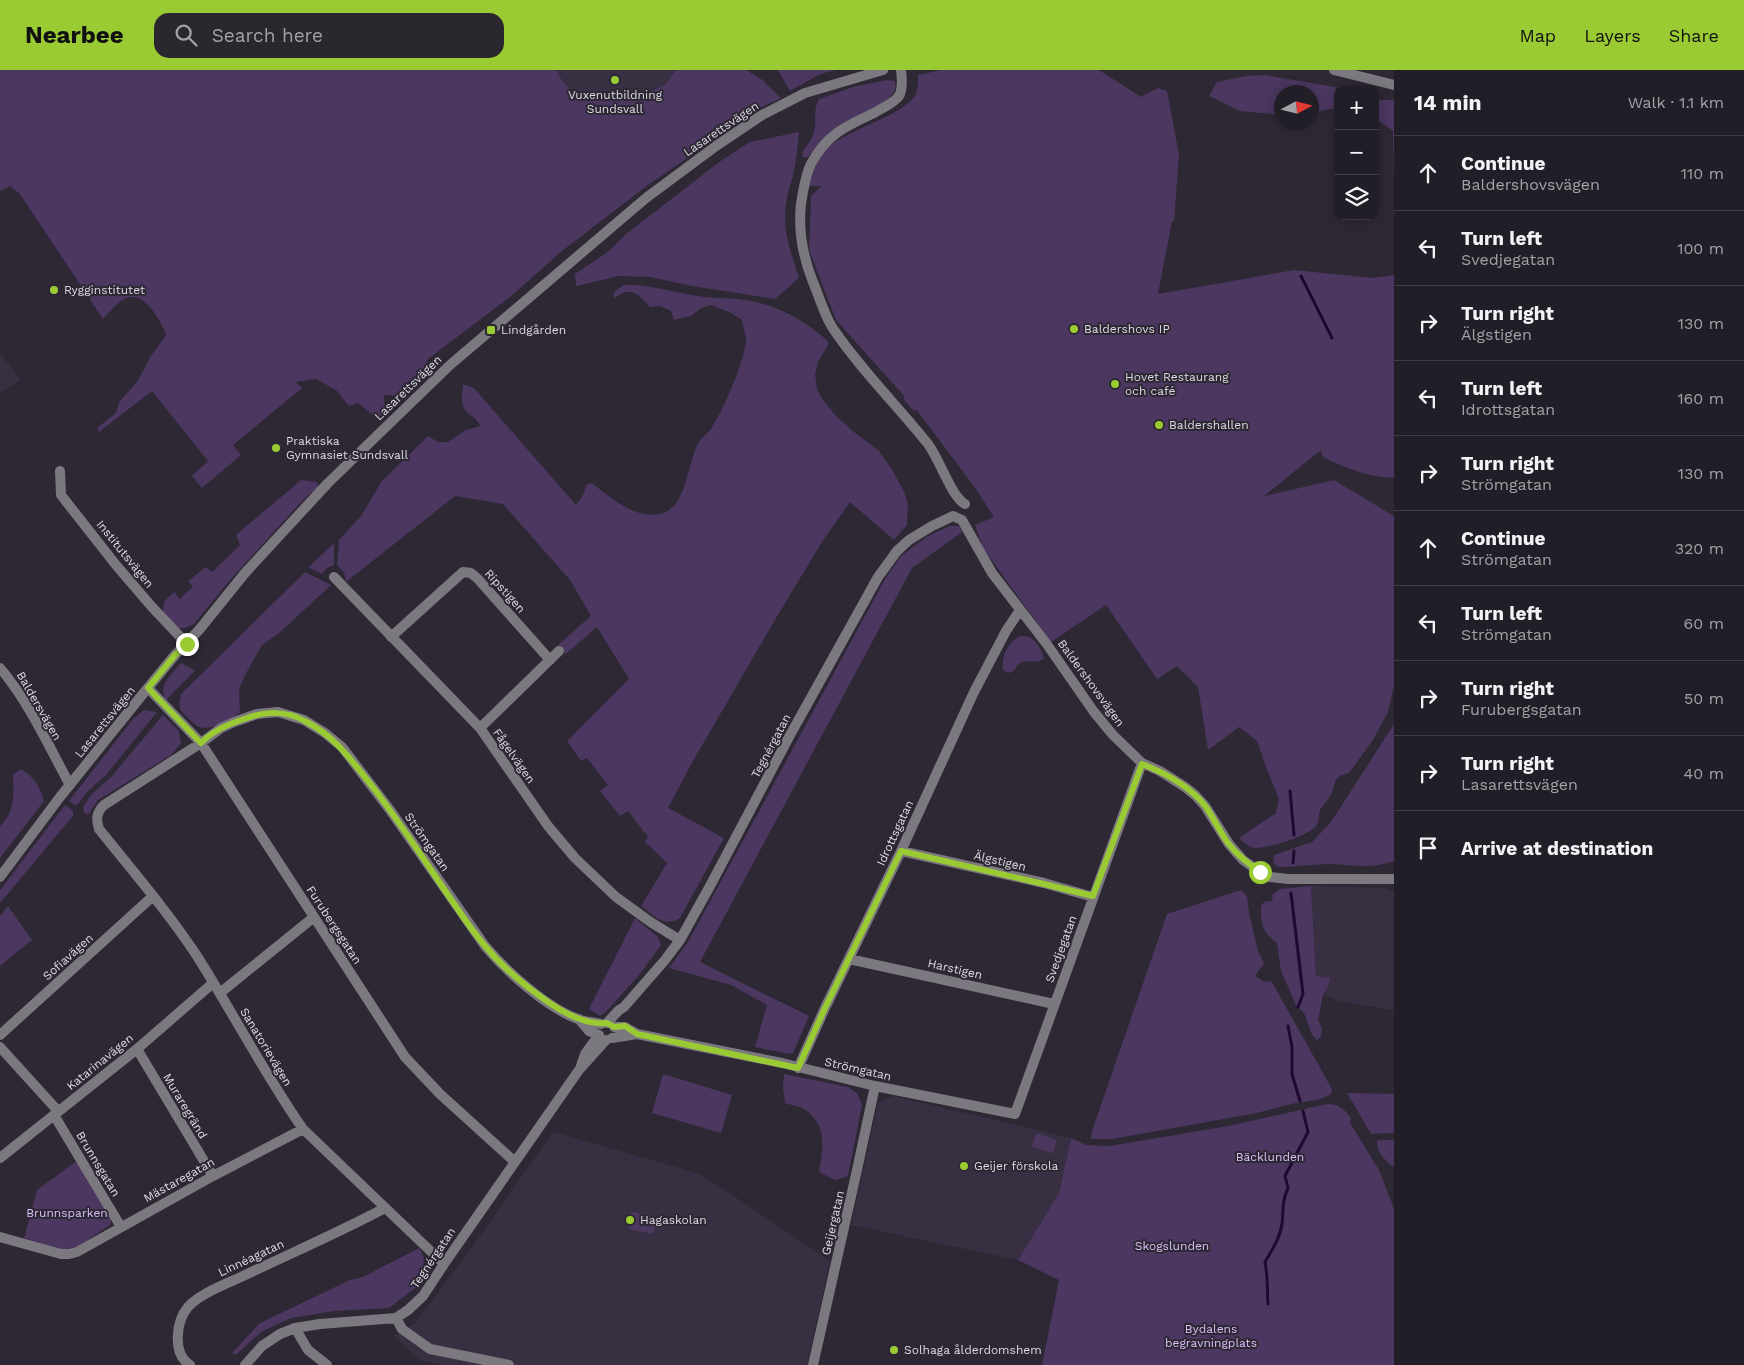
<!DOCTYPE html>
<meta charset="utf-8">
<style>
:root{--surface:#221e27;--page:#2a272f;--text:#f1f3f6;--muted:#a2a2a7;--line:#3f3c44;--accent:#9bcb33}
body{margin:0;font-family:"Work Sans",sans-serif;background:var(--page);color:var(--text)}
.controls{position:absolute;right:15px;top:15px;display:grid;overflow:hidden;border-radius:10px;box-shadow:0 2px 12px #0003}
.controls button{width:45px;height:45px;display:grid;place-items:center;padding:0;border:0;border-bottom:1px solid var(--line);background:var(--surface);color:var(--text);font:25px sans-serif}
.compass{position:absolute;left:1274px;top:15px;width:45px;height:45px;border-radius:50%;background:var(--surface);box-shadow:0 2px 12px #0003;rotate:83deg}
.stop{position:absolute;width:15px;height:15px;margin:-11px;border:4px solid #9bcb33;border-radius:50%;background:#fff}
.stop.end{background:#9bcb33;border-color:#fff;box-shadow:0 1px 5px #0008}
.list{margin:0;padding:0;list-style:none}
h2{display:flex;justify-content:space-between;align-items:center;height:65px;margin:0;padding:0 20px;font-size:21px}
h2 small{font-size:16px;font-weight:400;color:var(--muted)}
.list li{display:grid;grid-template-columns:32px 1fr auto;gap:15px;align-items:center;box-sizing:border-box;height:75px;padding:0 20px;border-top:1px solid var(--line)}
.list b{display:block;font-size:19px;white-space:nowrap}
.list p{margin:0;font-size:16px;white-space:nowrap;color:var(--muted)}
.list em{font-size:16px;font-style:normal;color:var(--muted)}
.icon{flex:none;width:28px;height:28px;fill:none;stroke:currentColor;stroke-width:2;stroke-linecap:round;stroke-linejoin:round}
.map{position:relative;flex:none;width:1394px;height:1295px;overflow:hidden}
header{display:flex;align-items:center;gap:30px;box-sizing:border-box;height:70px;padding:0 25px;background:var(--accent);color:#111}
header strong{font-size:24px}
nav{display:flex;gap:28px;margin-inline-start:auto;font-size:18px}
.search{width:350px;height:45px;background:var(--page);display:flex;align-items:center;gap:12px;box-sizing:border-box;padding:0 18px;border-radius:15px;color:var(--muted);font-size:19px}
main{display:flex}
aside{flex:1;background:var(--surface)}
.map>svg:first-child{display:block}
</style>
<header>
<strong>Nearbee</strong>
<div class="search"><svg class="icon" aria-label="search" viewBox="0 0 24 24"><circle cx="10" cy="10" r="6"/><path d="M15 15l6 6"/></svg>Search here</div>
<nav><a>Map</a><a>Layers</a><a>Share</a></nav>
</header>
<main>
<div class="map">
<svg width="1394" height="1295" viewBox="0 0 1394 1295">
<rect width="100%" height="100%" fill="#2d2834"/>
<path fill="#382f42" d="M556,0H676L664,15L641,23L606,28L575,23L557,5Z
M0,283L21,310L0,323Z
M1311,816L1384,818L1394,821V940L1339,931L1323,925L1329,915L1330,909L1316,906Z
M893,1026L1071,1068L1059,1123L1018,1190L851,1155L878,1033Z
M553,1062L697,1103L719,1116L830,1191L807,1295H444L420,1290L394,1266L416,1252L468,1183Z"/>
<path fill="#4b3760" d="M0,0H556C558,6 570,21 576,23C594,31 647,26 664,15C668,12 672,4 676,0H746L761,9L781,28L758,39L648,115L562,181L510,227L428,289L421,308L401,326L384,325L385,344L378,349L358,333L349,336L336,320L316,309L296,312L302,318L233,375L241,385L202,418L192,406L208,391L152,321L99,362L97,358L116,343L119,332L137,312L151,286L166,265C162,252 146,225 131,227C120,228 110,242 103,249L20,124L10,116L0,121Z
M778,0H836L820,4L790,21Z
M941,0H1099L1141,27L1158,18L1167,21L1179,85L1174,151H1172L1158,224L1294,200L1373,208L1394,205V407C1380,411 1335,395 1322,386L1321,380L1264,426L1334,410L1394,446V615L1388,642L1373,670L1349,703C1330,707 1338,714 1329,728C1327,732 1322,736 1320,740C1318,745 1320,751 1317,755C1309,766 1269,778 1256,778C1249,778 1244,772 1239,768L1276,743L1279,729L1266,697L1257,671L1239,657L1208,680L1198,617L1177,596L1157,609L1106,535L1051,572L983,478L975,455L994,447L976,419L916,339L914,341L903,329L905,327L836,250L809,180L811,126L822,116H809C813,104 816,91 825,81C843,59 911,45 917,21C918,16 918,10 918,5Z
M1264,5L1347,19H1338V38L1312,42V22H1282L1281,45L1240,41L1209,26L1217,12L1246,6Z
M887,10L895,11C895,14 896,16 895,19C892,34 850,48 837,57C825,65 817,76 808,87L805,88L802,86C803,77 811,73 813,65C818,51 812,42 819,29L853,17Z
M1375,30H1394V110L1393,61L1375,48Z
M799,62C798,76 796,91 793,105C789,119 785,132 785,147C785,168 793,189 799,208L775,229L692,216L650,207L619,206L576,216L575,204L609,181L626,164L722,90L750,72Z
M624,215C648,214 669,221 692,225C710,229 728,227 746,230C779,236 803,249 828,271V275L818,292L815,304L817,319L822,329L836,346L854,362L879,381L893,401L905,424L908,435L907,455L894,470L850,432L822,472L779,543L693,691L668,738L724,768L680,848C663,858 655,846 641,836L667,793L645,772L648,767L628,741L620,746L600,721L608,715L587,688L581,691L567,671L629,609L597,557L566,584L558,575L591,546L570,510L503,434L455,426L346,512L344,502L337,495L339,470L361,446L382,411L428,366L438,372H448L466,360L480,356C478,349 473,348 468,343C460,336 462,324 463,314L474,318L576,435L583,425L587,414L592,413C611,428 636,451 663,443C687,435 687,394 698,374C701,368 708,364 712,357C722,343 747,285 746,269C745,263 743,256 742,250L731,243L711,235L701,238L691,246L674,250L671,241L660,236L650,237C638,224 631,216 615,228L613,226L615,221Z
M301,410L317,412L318,417L304,429L230,510L194,554L185,558H179L163,545C162,534 165,528 175,522L179,529L193,517L188,511L206,497L212,502L240,475L236,465Z
M950,456H959L962,462L912,498L700,892L809,946L793,983L789,984L755,977L767,935L731,915L669,898L688,872L885,509L901,486L928,466Z
M334,473V495L327,498L322,504L310,498L309,497Z
M305,502L331,515L278,564L262,575L245,605L239,619L240,643C229,649 210,663 197,656C194,654 191,651 188,648C179,639 178,638 181,624Z
M1020,566C1022,566 1027,566 1029,567C1036,570 1043,582 1044,589C1030,597 1023,583 1014,601L1008,603L1003,600C1000,588 1009,571 1020,566Z
M181,593L194,600V602L166,630C157,615 172,604 181,593Z
M144,640L157,642L107,704L88,721L78,734L75,735L69,731L133,649Z
M163,645L179,661L181,673L171,685L98,730L88,745L84,742L83,737L91,725L111,707Z
M1394,654V791C1374,799 1353,795 1332,794C1314,794 1295,797 1277,797L1273,793L1274,785L1312,772L1331,752Z
M21,699C34,707 40,716 44,731L0,788V756C15,743 14,723 13,705Z
M65,735L73,741V746L0,833V820Z
M1311,816L1316,906L1330,908L1329,915L1323,925L1318,950L1322,958L1321,967L1317,970L1312,965L1304,943L1296,935L1281,901L1277,873C1263,863 1260,853 1261,836L1264,832L1272,831L1273,824L1280,819Z
M1241,820L1247,826L1249,843L1258,881L1264,893L1255,906L1263,911L1272,912L1328,1012L1332,1020L1331,1024L1321,1029L1291,1034L1257,1043L1112,1069H1091L1092,1061L1167,844Z
M8,836L32,870L0,896V846Z
M635,848L658,867L661,875L640,904L606,942L600,946L589,939Z
M663,1004L732,1025L721,1063L652,1043Z
M784,1004L848,1017L857,1023L862,1035L848,1106L835,1110L819,1102C823,1079 828,1054 804,1039C799,1036 790,1035 785,1033L783,1017Z
M1347,1023L1394,1024V1063L1371,1064Z
M1327,1034C1339,1034 1344,1039 1351,1048L1350,1053L1379,1100L1394,1139V1295H1042L1059,1210L1018,1190L1059,1123L1071,1068L1086,1075L1110,1076L1228,1056Z
M1036,1063L1057,1070L1053,1083L1032,1077Z
M1379,1070H1394V1097C1386,1092 1376,1082 1377,1071Z
M78,1090L109,1144L111,1154L78,1177L62,1180L24,1168L37,1120Z
M634,1142L656,1147L657,1150L653,1163L652,1164L629,1159L631,1143Z
M419,1178C428,1188 422,1202 420,1214L389,1238L334,1241L291,1248L261,1262L236,1285L232,1283L260,1253L350,1210L363,1207Z"/>
<g fill="none" stroke-linecap="round" stroke-linejoin="round">
<path stroke="#1f0931" stroke-width="3" d="M1301,206L1332,268
M1290,721L1294,765
M1293,793L1294,781
M1291,823L1303,924L1298,937
M1288,956L1292,977V1004L1300,1031
M1268,1234C1267,1220 1268,1206 1265,1192C1272,1180 1280,1168 1282,1154C1284,1139 1281,1134 1288,1118L1285,1106L1308,1062L1303,1041"/>
<path stroke="#7b787f" stroke-width="10" d="M901,0C902,8 903,19 899,26C893,34 882,38 874,43C846,56 826,65 811,94C805,106 803,121 801,134C798,161 803,187 813,212C819,226 824,244 832,257C860,299 897,335 928,374C940,390 951,426 965,434
M60,401L61,425L116,495L152,537L187,574
M334,507L480,658L548,756L575,788L616,827L652,853L680,870
M391,567L463,502L471,503L478,509L550,590
M148,618L201,673L405,987L440,1024L515,1092
M480,658L559,581
M901,781L1044,813L1093,827
M849,889L1054,934
M220,923L314,847
M579,949L589,961L599,965L585,984L581,996
M607,953L619,940L624,937L665,890L680,870L710,816L789,667L878,507L897,481L909,470L932,456L953,446L962,450L992,503L1046,573L1094,642L1113,665L1142,693L1160,701L1185,717L1195,725L1205,736L1229,774L1243,790L1260,802L1270,807L1288,809H1394
M614,957H625L637,964L782,993L875,1016L1015,1044L1142,693
M0,965L152,827
M612,968L637,964
M0,977L58,1041
M137,979L213,1106
M798,998L825,938L901,781L974,622L1006,561L1020,540
M54,1045L121,1157
M0,1088L137,979L213,913
M0,1167L61,1184H69L77,1182L213,1106L303,1059
M444,1194L303,1059C264,1003 233,943 197,886C168,842 132,800 99,759C96,749 96,743 104,735L201,673L221,658L234,652L257,644L278,642L304,650L325,663L342,677L390,740L485,876C506,901 547,938 578,949C585,952 594,952 601,954
M396,1248L402,1259L430,1279L509,1295
M295,1258L308,1280L327,1295
M190,1295C172,1284 176,1251 188,1237C199,1224 226,1214 241,1207C289,1184 338,1163 385,1138
M245,1295L262,1276L280,1264L295,1258L320,1254L396,1248L408,1240L423,1226L444,1194L579,1000L606,970
M813,1295L857,1100L875,1016"/>
<path stroke="#7b787f" stroke-width="10" d="M1334,0L1394,15
M0,598C29,632 48,675 70,715
M0,807L60,727L142,625L175,585L199,560L245,503L328,413L450,295L646,128L716,76L762,45L805,23L883,0"/>
</g>
<g fill="none" stroke-linecap="round" stroke-linejoin="round">
<path stroke="#9bcb33" stroke-width="6" d="M187,574L175,585L148,618L201,673C213,660 231,653 247,648C266,641 287,641 305,651C336,667 351,690 372,716C399,751 423,788 448,825C460,842 472,861 486,877C504,899 525,916 548,932C565,944 586,955 607,953L614,957L625,956L637,964L798,998L825,938L901,781L1044,814L1093,826L1142,694C1165,703 1190,716 1206,737C1214,749 1220,762 1228,773C1237,785 1248,793 1260,802"/>
</g>
<g fill="#9bcb33" stroke="#2d2834" stroke-width="2">
<circle cx="615" cy="10" r="5"/>
<circle cx="54" cy="220" r="5"/>
<circle cx="1074" cy="259" r="5"/>
<rect x="486" y="255" width="10" height="10" rx="2.5"/>
<circle cx="1115" cy="314" r="5"/>
<circle cx="1159" cy="355" r="5"/>
<circle cx="276" cy="378" r="5"/>
<circle cx="964" cy="1096" r="5"/>
<circle cx="630" cy="1150" r="5"/>
<circle cx="894" cy="1280" r="5"/>
</g>
<g text-anchor="middle" stroke-width="4" stroke-linejoin="round" paint-order="stroke">
<g font-size="12" fill="#dddae2" stroke="#2d2834" text-anchor="start">
<text x="615" y="29" text-anchor="middle">Vuxenutbildning<tspan x="615" dy="14">Sundsvall</tspan></text>
<text x="64" y="224">Rygginstitutet</text>
<text x="1084" y="263">Baldershovs IP</text>
<text x="501" y="264">Lindgården</text>
<text x="1125" y="311">Hovet Restaurang<tspan x="1125" dy="14">och café</tspan></text>
<text x="1169" y="359">Baldershallen</text>
<text x="286" y="375">Praktiska<tspan x="286" dy="14">Gymnasiet Sundsvall</tspan></text>
<text x="974" y="1100">Geijer förskola</text>
<text x="640" y="1154">Hagaskolan</text>
<text x="904" y="1284">Solhaga ålderdomshem</text>
</g>
<g font-size="12" fill="#dddae2" stroke="#2d2834">
<text transform="translate(721 59) rotate(-34)" y="4">Lasarettsvägen</text>
<text transform="translate(408 318) rotate(-44)" y="4">Lasarettsvägen</text>
<text transform="translate(125 484) rotate(51)" y="4">Institutsvägen</text>
<text transform="translate(505 521) rotate(48)" y="4">Ripstigen</text>
<text transform="translate(1091 613) rotate(54)" y="4">Baldershovsvägen</text>
<text transform="translate(39 636) rotate(60)" y="4">Baldersvägen</text>
<text transform="translate(105 652) rotate(-51)" y="4">Lasarettsvägen</text>
<text transform="translate(771 676) rotate(-62)" y="4">Tegnérgatan</text>
<text transform="translate(514 686) rotate(55)" y="4">Fågelvägen</text>
<text transform="translate(895 763) rotate(-65)" y="4">Idrottsgatan</text>
<text transform="translate(427 772) rotate(55)" y="4">Strömgatan</text>
<text transform="translate(1000 791) rotate(13)" y="4">Älgstigen</text>
<text transform="translate(334 855) rotate(57)" y="4">Furubergsgatan</text>
<text transform="translate(1061 879) rotate(-70)" y="4">Svedjegatan</text>
<text transform="translate(68 887) rotate(-42)" y="4">Sofiavägen</text>
<text transform="translate(955 899) rotate(13)" y="4">Harstigen</text>
<text transform="translate(266 977) rotate(59)" y="4">Sanatorievägen</text>
<text transform="translate(100 992) rotate(-39)" y="4">Katarinavägen</text>
<text transform="translate(858 999) rotate(13)" y="4">Strömgatan</text>
<text transform="translate(185 1036) rotate(59)" y="4">Muraregränd</text>
<text transform="translate(98 1094) rotate(59)" y="4">Brunnsgatan</text>
<text transform="translate(179 1110) rotate(-29)" y="4">Mästaregatan</text>
<text transform="translate(833 1153) rotate(-77)" y="4">Geijergatan</text>
<text transform="translate(251 1188) rotate(-25)" y="4">Linnéagatan</text>
<text transform="translate(433 1188) rotate(-56)" y="4">Tegnérgatan</text>
</g>
<g font-size="12" fill="#dbc0fa" stroke="#2d2834">
<text x="1270" y="1091">Bäcklunden</text>
<text x="67" y="1147">Brunnsparken</text>
<text x="1172" y="1180">Skogslunden</text>
<text x="1211" y="1263">Bydalens<tspan x="1211" dy="14">begravningplats</tspan></text>
</g>
</g>
</svg>
<div class="controls">
<button>+</button>
<button>−</button>
<button><svg class="icon" aria-label="layers" viewBox="0 0 24 24"><path d="M12 4l9 5-9 5-9-5zM3 14l9 5 9-5"/></svg></button>
</div>
<svg class="compass" viewBox="-18 -18 36 36"><path d="M0-13l5 13h-10z" fill="#e53935"/><path d="M0 13l5-13h-10z" fill="#a2a2a7"/></svg>
<div class="stop" style="left:1260px;top:802px"></div>
<div class="stop end" style="left:187px;top:574px"></div>
</div>
<aside>
<h2>14 min<small>Walk · 1.1 km</small></h2>
<ul class="list">
<li><svg class="icon" aria-label="ahead" viewBox="0 0 24 24"><path d="M12 20V5M6 11l6-6 6 6"/></svg><div><b>Continue</b><p>Baldershovsvägen</p></div><em>110 m</em></li>
<li><svg class="icon" aria-label="left" viewBox="0 0 24 24"><path d="M17 20v-9H6M10 6l-5 5 5 5"/></svg><div><b>Turn left</b><p>Svedjegatan</p></div><em>100 m</em></li>
<li><svg class="icon" aria-label="right" viewBox="0 0 24 24"><path d="M7 20v-9h11M14 6l5 5-5 5"/></svg><div><b>Turn right</b><p>Älgstigen</p></div><em>130 m</em></li>
<li><svg class="icon" aria-label="left" viewBox="0 0 24 24"><path d="M17 20v-9H6M10 6l-5 5 5 5"/></svg><div><b>Turn left</b><p>Idrottsgatan</p></div><em>160 m</em></li>
<li><svg class="icon" aria-label="right" viewBox="0 0 24 24"><path d="M7 20v-9h11M14 6l5 5-5 5"/></svg><div><b>Turn right</b><p>Strömgatan</p></div><em>130 m</em></li>
<li><svg class="icon" aria-label="ahead" viewBox="0 0 24 24"><path d="M12 20V5M6 11l6-6 6 6"/></svg><div><b>Continue</b><p>Strömgatan</p></div><em>320 m</em></li>
<li><svg class="icon" aria-label="left" viewBox="0 0 24 24"><path d="M17 20v-9H6M10 6l-5 5 5 5"/></svg><div><b>Turn left</b><p>Strömgatan</p></div><em>60 m</em></li>
<li><svg class="icon" aria-label="right" viewBox="0 0 24 24"><path d="M7 20v-9h11M14 6l5 5-5 5"/></svg><div><b>Turn right</b><p>Furubergsgatan</p></div><em>50 m</em></li>
<li><svg class="icon" aria-label="right" viewBox="0 0 24 24"><path d="M7 20v-9h11M14 6l5 5-5 5"/></svg><div><b>Turn right</b><p>Lasarettsvägen</p></div><em>40 m</em></li>
<li><svg class="icon" aria-label="arrive" viewBox="0 0 24 24"><path d="M6 21V4h12l-3 4 3 4H6"/></svg><div><b>Arrive at destination</b></div></li>
</ul>
</aside>
</main>
